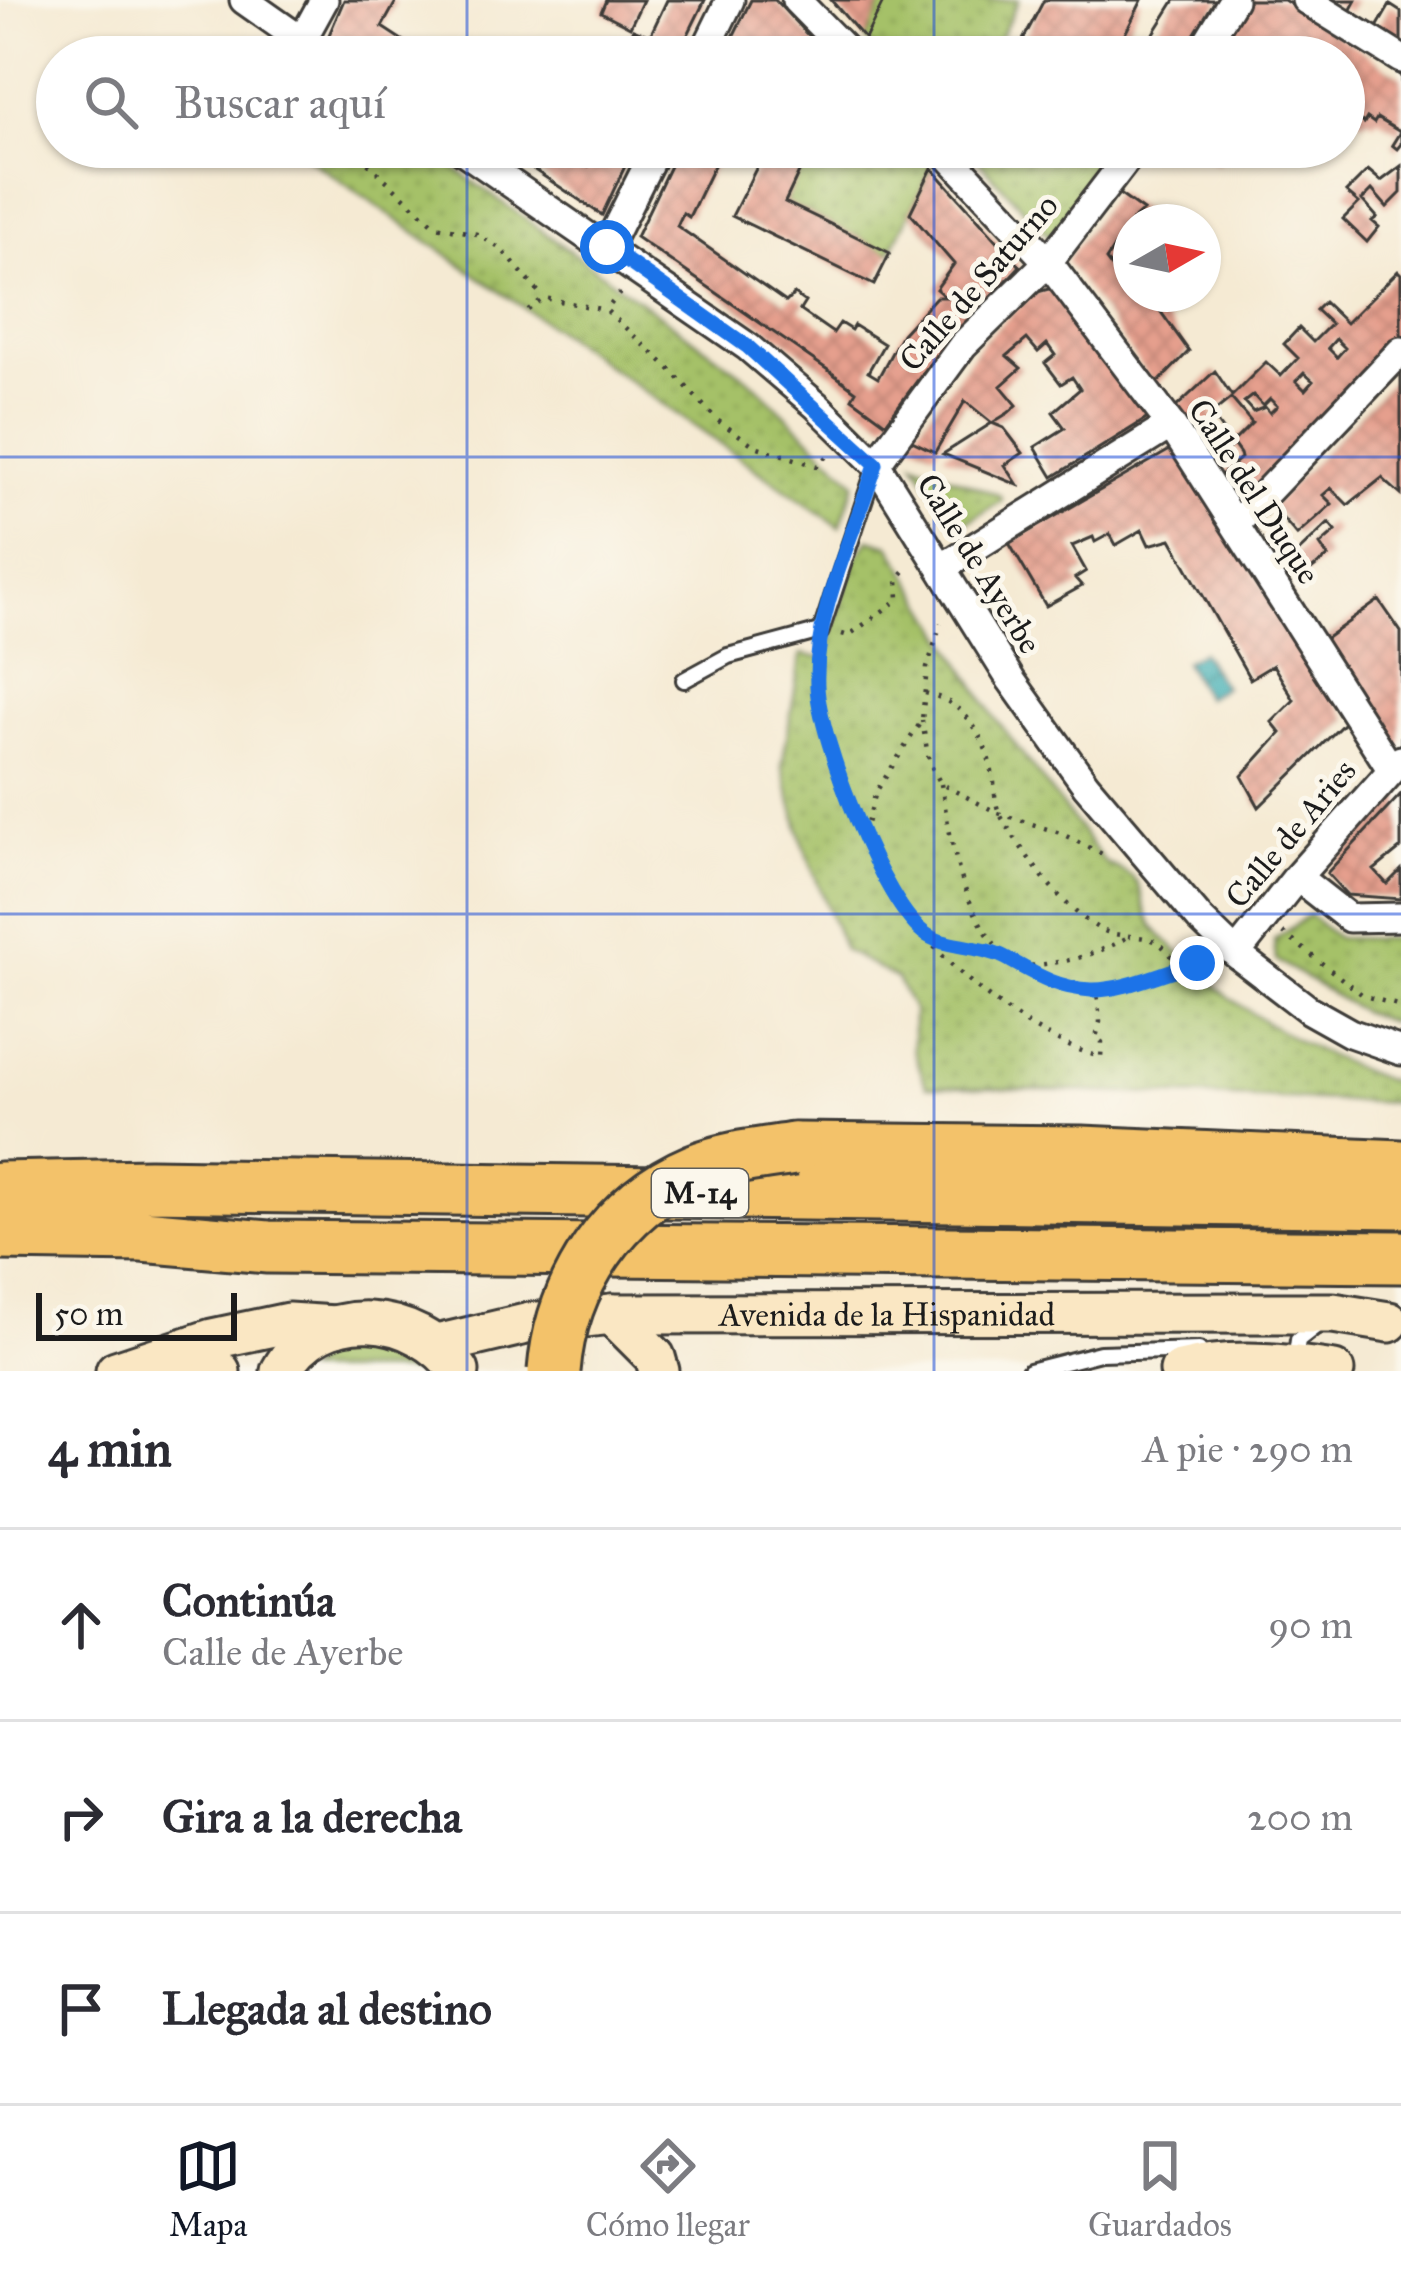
<!DOCTYPE html>
<html lang="es">
<meta charset="utf-8">
<style>
:root{--surface:#fff;--page:#f7f7f7;--text:#2b2b33;--muted:#7c7c81;--line:#e1e1e2;--accent:#111827}
body{margin:0;font-family:"IM FELL Great Primer",serif;background:var(--page);color:var(--text)}
.compass{position:absolute;left:1113px;top:204px;width:108px;height:108px;border-radius:50%;background:var(--surface);box-shadow:0 3px 9px #0004;rotate:81deg}
.scale{position:absolute;left:36px;bottom:30px;width:201px;box-sizing:border-box;padding-left:12px;border:6px solid #1c1c1c;border-top:0;font-size:33px;line-height:42px;white-space:nowrap;color:#1c1c1c;-webkit-text-stroke:9px #fbf7ec;paint-order:stroke}
.stop{position:absolute;width:36px;height:36px;margin:-27px;border:9px solid #1a73e8;border-radius:50%;background:#fff}
.stop.end{background:#1a73e8;border-color:#fff;box-shadow:0 3px 12px #0008}
.list{margin:0;padding:0;list-style:none}
h2{display:flex;justify-content:space-between;align-items:center;height:156px;margin:0;padding:0 48px;font-size:51px}
h2 small{font-size:39px;font-weight:400;color:var(--muted)}
.list li{display:grid;grid-template-columns:78px 1fr auto;gap:36px;align-items:center;box-sizing:border-box;height:192px;padding:0 48px;border-top:3px solid var(--line)}
.list b{display:block;font-size:45px;white-space:nowrap}
.list p{margin:0;font-size:39px;white-space:nowrap;color:var(--muted)}
.list em{font-size:39px;font-style:normal;color:var(--muted)}
.icon{flex:none;width:66px;height:66px;fill:none;stroke:currentColor;stroke-width:2;stroke-linecap:round;stroke-linejoin:round}
.map{position:relative;flex:none;width:1401px;height:1371px;overflow:hidden}
.search{position:absolute;background:var(--surface);box-shadow:0 3px 9px #0004;left:36px;right:36px;top:36px;height:132px;display:flex;align-items:center;gap:30px;box-sizing:border-box;padding:0 42px;border-radius:66px;color:var(--muted);font-size:45px}
.sheet{height:732px;background:var(--surface)}
nav{display:flex;justify-content:space-around;align-items:center;box-sizing:border-box;height:168px;border-top:3px solid var(--line);background:var(--surface);font-size:33px;color:var(--muted)}
nav a{display:grid;justify-items:center;gap:6px}
nav .on{color:var(--accent)}
.map>svg:first-child{display:block}
</style>
<div class="map">
<svg width="1401" height="1371" viewBox="0 0 1401 1371">
<defs>
<pattern id="park-dots" width="8" height="8" patternUnits="userSpaceOnUse" patternTransform="scale(3)"><rect width="8" height="8" fill="#a5c168"/><path d="M2 2h.1M6 6h.1" fill="none" stroke="#8da55a" stroke-width="1.8" stroke-linecap="round"/></pattern>
<pattern id="water-waves" width="16" height="10" patternUnits="userSpaceOnUse" patternTransform="scale(3)"><rect width="16" height="10" fill="#3aacb2"/><path d="M0 5q4-4 8 0t8 0" fill="none" stroke="#308b90"/></pattern>
<pattern id="building-cross-hatch" width="8" height="8" patternUnits="userSpaceOnUse" patternTransform="scale(3)"><rect width="8" height="8" fill="#e59f8d"/><path d="M0 0l8 8M0 8l8-8" fill="none" stroke="#c48879"/></pattern>
</defs>
<rect width="100%" height="100%" fill="#fbf7ec"/>
<filter id="ink" filterUnits="userSpaceOnUse"><feTurbulence type="fractalNoise" baseFrequency=".00833" numOctaves="2"/><feDisplacementMap in="SourceGraphic" scale="24" xChannelSelector="R" yChannelSelector="G"/><feConvolveMatrix kernelMatrix="1 2 1 2 8 2 1 2 1" color-interpolation-filters="sRGB"/></filter>
<filter id="wash" filterUnits="userSpaceOnUse"><feTurbulence type="fractalNoise" baseFrequency=".004" numOctaves="4" result="noise"/><feDisplacementMap in="SourceGraphic" scale="48" xChannelSelector="R" yChannelSelector="G"/><feGaussianBlur stdDeviation="2.7" result="paint"/><feColorMatrix in="noise" values="0 0 0 0 0 0 0 0 0 0 0 0 0 0 0 0 0 1.4 0 .05"/><feComposite in="paint" operator="in"/></filter>
<g filter="url(#wash)">
<rect width="100%" height="100%" fill="#f5ead3"/>
<path fill="#a5c168" stroke="#606e42" stroke-width="3" d="M355,1341C388,1341 410,1347 434,1371H305L329,1350Z"/>
<path fill="url(#park-dots)" stroke="#606e42" stroke-width="3" d="M884,0H1019L990,57H882L865,39Z
M292,147H424L447,163L748,378L855,482L840,527Z
M811,147H913L932,168L890,253L785,202Z
M966,147H1124L1055,243Z
M915,462L1001,496L1002,501L956,528Z
M869,539L890,545L995,718L1106,864C1153,879 1135,900 1153,926C1166,942 1185,958 1200,972C1257,1026 1328,1058 1401,1086V1103L926,1086L913,1048V1009L897,979L844,950L804,847L782,766L801,654L825,659L855,560Z
M1309,915L1337,938L1401,939V1026L1362,1012L1276,960L1274,940Z"/>
<path fill="url(#water-waves)" stroke="#2b6467" stroke-width="3" d="M1201,652L1224,687L1205,698L1184,661Z"/>
<g id="blocks">
<path fill="url(#building-cross-hatch)" fill-rule="evenodd" d="M344,0H397L382,27L411,46L404,57H361L329,35Z
M606,0H643L630,27L601,12Z
M667,0H705L677,57H548L557,39L588,54L593,43L621,57L633,29L650,36Z
M751,0H775L828,57H773L769,52L767,57H723Z
M831,0H884L865,39Z
M1044,0H1142L1118,48L1098,38L1088,57H1014Z
M1175,0H1221L1185,57H1139Z
M1243,0H1284L1401,76V144L1397,149L1392,145L1400,132L1377,118L1374,123L1367,118L1364,123L1344,109V57H1285L1274,50L1270,57H1208Z
M1326,0H1356L1349,13Z
M1390,5L1401,12V47L1376,29Z
M500,147H558L588,167L595,157L586,151L588,147H634L602,215Z
M679,147H723L689,217L683,213L677,226L786,302L794,294L805,302L800,310L833,333L840,323L851,330L854,325L884,344L868,372L878,378L902,334L936,297H945L936,289L954,264L910,213L932,168L1020,266L934,358L886,423L852,398L856,391L828,370L636,237Z
M767,147H811L785,202L890,253L874,285L732,216Z
M1191,147H1228L1217,164Z
M1401,166V193L1387,207L1372,190L1362,200L1377,217L1372,221L1379,227L1367,242L1343,219L1359,203L1346,192L1368,170L1381,181Z
M1115,191L1143,211L1131,222L1106,260L1124,284L1131,277V294H1148L1189,351L1155,386L1066,261Z
M1398,271L1401,274V336L1240,503L1220,476L1241,458L1240,454L1232,443L1252,423L1231,398L1211,414L1233,445L1223,453L1209,432L1205,435L1220,457L1212,464L1173,410L1215,371L1232,396L1266,362L1281,376L1298,358L1284,344L1299,328L1313,342L1331,324L1316,310L1324,302L1346,323ZM1336,339L1345,348L1337,357L1328,348ZM1304,373L1313,381L1305,390L1296,381ZM1253,395L1263,406L1270,399L1277,406L1270,413L1265,407L1253,412L1244,402Z
M1056,287L1151,416L1053,477L1035,447L1065,428L1053,412L1080,389L1072,377L1061,384L1045,363L1055,355L1047,344L1038,352L1027,339L1007,356L1021,368L1001,386L1017,405L1008,413L992,423L965,401L935,452L910,440L984,340L1034,293Z
M1401,371V495L1382,478L1348,505L1331,488L1323,495L1332,504L1297,535L1272,506Z
M992,423L1004,428L1023,453L1005,465L1018,485L943,454Z
M1175,447L1348,719L1259,807L1242,776L1281,733L1272,722L1294,700L1273,665L1250,679L1171,539L1149,545L1142,530L1116,545L1110,534L1095,542L1093,537L1072,546L1086,571L1075,578L1082,586L1046,606L1009,543Z
M1329,523L1336,531L1320,545L1328,557L1302,577L1291,559Z
M1379,600L1401,632V744L1389,753L1322,641Z
M1401,794V848L1374,870L1387,884L1401,870V899L1347,895L1327,873Z"/>
</g>
</g>
<g filter="url(#ink)">
<use href="#blocks" fill-opacity="0" stroke="#3d3b37" stroke-width="3"/>
<g fill="none" stroke-linecap="round" stroke-linejoin="round">
<g stroke="#3d3b37" stroke-width="20">
<path id="lane" d="M684,680L728,656L821,631L875,468
M1295,1362L1298,1340L1320,1323
M1029,1371L1100,1353L1199,1350"/>
</g>
<g stroke="#3d3b37" stroke-width="33">
<path id="street" d="M244,0L325,57
M796,0L852,57
M1306,0L1401,59
M301,42L324,0
M702,57L730,0
M1198,57L1233,0
M458,147L748,347L817,406L876,464L1011,680L1086,785L1200,919L1236,954L1309,1010L1350,1033L1401,1051
M940,147L1048,262L1171,425L1391,769
M607,247L657,147
M876,464L963,345L1048,262L1136,147
M1235,525L1401,351
M943,567L1171,425
M1297,877L1349,918L1401,917
M1236,954L1297,877L1401,760"/>
</g>
<g stroke="#3d3b37" stroke-width="45">
<g id="secondary">
<path d="M612,1314L655,1357L659,1371"/>
<path id="s1" d="M437,1345L530,1323L612,1314L1333,1313L1389,1322"/>
<path d="M159,1363L198,1362L220,1371"/>
<path d="M116,1371L212,1339L288,1323L335,1326"/>
<path d="M281,1371C320,1300 417,1311 459,1371"/>
<path d="M1180,1371C1230,1358 1284,1363 1334,1371"/>
</g>
</g>
<g stroke="#3d3b37" stroke-width="57">
<path id="highway" d="M794,1149L1082,1152L1401,1166
M0,1188L149,1185L1401,1202
M0,1234L142,1236L268,1247L1401,1257"/>
</g>
<path stroke="#3d3b37" stroke-width="4.5" stroke-dasharray="3 9" stroke-linecap="butt" d="M350,147L436,226L477,234L502,250L544,298
M620,293L606,310L671,370L717,420L755,446L817,466L830,454
M528,310L544,298L606,310
M842,634L848,636L899,599L898,578L908,567
M820,652C819,664 816,677 817,689C822,750 864,852 899,903C940,965 1029,1039 1101,1057L1102,1042L1096,1038L1100,1022L1097,991L1197,963
M925,693C969,703 987,740 994,782C995,794 995,807 1002,818C1025,855 1061,908 1100,929C1117,938 1138,934 1155,941C1164,945 1173,959 1180,967
M922,720L929,762L941,784L998,813L1060,833L1104,855
M941,784C952,847 964,929 1020,967C1065,962 1088,959 1128,937
M864,834L876,792L922,720L927,668L941,623
M1283,933L1364,996L1401,1006
M932,936L1002,955
M1020,967L1045,982L1097,991"/>
<use href="#lane" stroke="#fff" stroke-width="14"/>
<use href="#street" stroke="#fff" stroke-width="27"/>
<use href="#secondary" stroke="#fae7c3" stroke-width="39"/>
<use href="#highway" stroke="#f3c26a" stroke-width="51"/>
<g stroke="#3d3b37" stroke-width="57" stroke-linecap="butt">
<path id="highway-bridge" d="M554,1371C561,1284 614,1204 695,1170C726,1157 762,1154 794,1149"/>
</g>
<use href="#highway-bridge" stroke="#f3c26a" stroke-width="51"/>
</g>
</g>
<g fill="none" stroke-linecap="round" stroke-linejoin="round" filter="url(#ink)">
<path stroke="#1a73e8" stroke-width="15" d="M607,247L748,347L876,464C854,535 814,610 817,686C819,737 883,907 927,935C949,949 983,945 1006,958C1035,974 1056,988 1091,990C1125,991 1164,971 1197,963"/>
</g>
<path fill="none" stroke="#1d4ed8" stroke-width="3" stroke-opacity="0.55" d="M467,0V57M934,0V57M467,147V1371M934,147V1371M0,457H1401M0,914H1401"/>
<g text-anchor="middle" stroke-width="10" stroke-linejoin="round" paint-order="stroke">
<rect fill="#fbf7ec" stroke="#5f5e5a" stroke-width="3" x="652" y="1169" width="96" height="48" rx="9"/>
<g font-size="30" font-weight="bold" fill="#1c1c1c">
<text x="700" y="1203">M-14</text>
</g>
<g font-size="33" fill="#1c1c1c" stroke="#fbf7ec">
<text transform="translate(978 282) rotate(-49)" y="12">Calle de Saturno</text>
<text transform="translate(1255 491) rotate(57)" y="12">Calle del Duque</text>
<text transform="translate(980 563) rotate(58)" y="12">Calle de Ayerbe</text>
<text transform="translate(1290 833) rotate(-50)" y="12">Calle de Aries</text>
<text dy="12" stroke="none"><textPath href="#s1" startOffset="453">Avenida de la Hispanidad</textPath></text>
</g>
</g>
</svg>
<svg class="compass" viewBox="-18 -18 36 36"><path d="M0-13l5 13h-10z" fill="#e53935"/><path d="M0 13l5-13h-10z" fill="#7c7c81"/></svg>
<div class="scale">50 m</div>
<div class="stop" style="left:607px;top:247px"></div>
<div class="stop end" style="left:1197px;top:963px"></div>
<div class="search"><svg class="icon" aria-label="search" viewBox="0 0 24 24"><circle cx="10" cy="10" r="6"/><path d="M15 15l6 6"/></svg>Buscar aquí</div>
</div>
<section class="sheet">
<h2>4 min<small>A pie · 290 m</small></h2>
<ul class="list">
<li><svg class="icon" aria-label="ahead" viewBox="0 0 24 24"><path d="M12 20V5M6 11l6-6 6 6"/></svg><div><b>Continúa</b><p>Calle de Ayerbe</p></div><em>90 m</em></li>
<li><svg class="icon" aria-label="right" viewBox="0 0 24 24"><path d="M7 20v-9h11M14 6l5 5-5 5"/></svg><div><b>Gira a la derecha</b></div><em>200 m</em></li>
<li><svg class="icon" aria-label="arrive" viewBox="0 0 24 24"><path d="M6 21V4h12l-3 4 3 4H6"/></svg><div><b>Llegada al destino</b></div></li>
</ul>
</section>
<nav>
<a class="on"><svg class="icon" aria-label="map" viewBox="0 0 24 24"><path d="M3 6l6-2 6 2 6-2v14l-6 2-6-2-6 2zM9 4v14M15 6v14"/></svg>Mapa</a>
<a><svg class="icon" aria-label="directions" viewBox="0 0 24 24"><path d="M12 3l9 9-9 9-9-9zM9 14v-3h6M13 9l2 2-2 2"/></svg>Cómo llegar</a>
<a><svg class="icon" aria-label="saved" viewBox="0 0 24 24"><path d="M7 4h10v16l-5-4-5 4z"/></svg>Guardados</a>
</nav>
